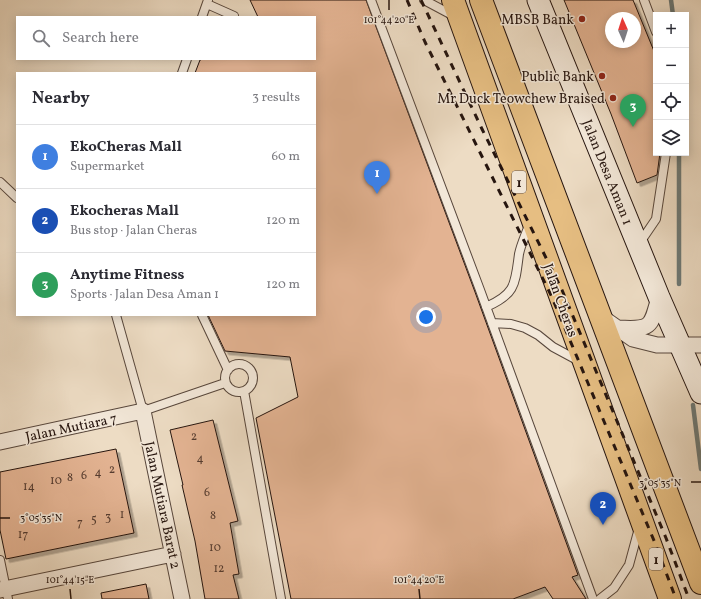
<!DOCTYPE html>
<meta charset="utf-8">
<style>
:root{--surface:#fff;--page:#f2f2f3;--text:#2b2b33;--muted:#7c7c81;--line:#e1e1e2;--accent:#0f766e}
body{margin:0;font-family:Vollkorn,serif;background:var(--page);color:var(--text)}
.controls{position:absolute;right:12px;top:12px;display:grid;overflow:hidden;border-radius:0px;box-shadow:0 2px 10px #0003}
.controls button{width:36px;height:36px;display:grid;place-items:center;padding:0;border:0;border-bottom:1px solid var(--line);background:var(--surface);color:var(--text);font:20px sans-serif}
.compass{position:absolute;left:605px;top:12px;width:36px;height:36px;border-radius:50%;background:var(--surface);box-shadow:0 2px 10px #0003;rotate:357deg}
.you{position:absolute;left:426px;top:317px;width:14px;height:14px;margin:-10px;border:3px solid #fff;border-radius:50%;background:#1a73e8;box-shadow:0 0 0 6px #1a73e833}
.badge{display:grid;place-items:center;width:26px;height:26px;border-radius:50%;background:var(--accent);color:#fff;font-size:13px;font-weight:700}
.pin{position:absolute;translate:-50% -33px;filter:drop-shadow(0 1px 2px #0008)}
.pin::after{content:'';position:absolute;top:21px;width:14px;height:12px;background:inherit;clip-path:polygon(0 0,100% 0,50% 100%)}
.list{margin:0;padding:0;list-style:none}
h2{display:flex;justify-content:space-between;align-items:center;height:52px;margin:0;padding:0 16px;font-size:17px}
h2 small{font-size:13px;font-weight:400;color:var(--muted)}
.list li{display:grid;grid-template-columns:26px 1fr auto;gap:12px;align-items:center;box-sizing:border-box;height:64px;padding:0 16px;border-top:1px solid var(--line)}
.list b{display:block;font-size:15px;white-space:nowrap}
.list p{margin:0;font-size:13px;white-space:nowrap;color:var(--muted)}
.list em{font-size:13px;font-style:normal;color:var(--muted)}
.icon{flex:none;width:22px;height:22px;fill:none;stroke:currentColor;stroke-width:2;stroke-linecap:round;stroke-linejoin:round}
.map{position:relative;flex:none;width:701px;height:599px;overflow:hidden}
.search{position:absolute;background:var(--surface);box-shadow:0 2px 10px #0003;left:16px;top:16px;width:300px;height:44px;display:flex;align-items:center;gap:10px;box-sizing:border-box;padding:0 14px;border-radius:0px;color:var(--muted);font-size:15px}
.panel{position:absolute;background:var(--surface);box-shadow:0 2px 10px #0003;left:16px;top:72px;width:300px;height:244px;border-radius:0px}
.map>svg:first-child{display:block}
</style>
<div class="map">
<svg width="701" height="599" viewBox="0 0 701 599">
<defs>
<filter id="shadow"><feDropShadow dx="3.5" dy="3.5" stdDeviation="0" flood-color="#0004"/></filter>
</defs>
<rect width="100%" height="100%" fill="#eddcc4"/>
<filter id="stains"><feTurbulence type="fractalNoise" baseFrequency=".005" numOctaves="4"/><feColorMatrix values="0 0 0 0 .2 0 0 0 0 .09 0 0 0 0 .02 0 0 0 .5 -.17"/></filter>
<radialGradient id="worn" r=".72"><stop offset=".6" stop-color="#630" stop-opacity="0"/><stop offset="1" stop-color="#630" stop-opacity=".3"/></radialGradient>
<g fill="none" stroke-linecap="round" stroke-linejoin="round">
<path stroke="#6c7875" stroke-width="4.5" d="M671,0L673,15
M679,153V284
M693,405L701,469"/>
</g>
<path fill="#e3b392" stroke="#26150f" fill-rule="evenodd" filter="url(#shadow)" d="M250,0H366L475,292L578,575L572,577L586,599H553L545,587L513,599H291L256,418L298,397L290,357L225,351L208,315H315V73H195L200,60L203,59H315V17H258Z
M564,0H633L656,56V153H660L657,175L637,183L611,114ZM611,18H635V42H611Z
M213,420L238,521L230,523L239,574L233,575L239,599H205L195,541L182,485H183L170,430Z
M116,449L134,533L6,559L0,530V472Z
M146,584L149,599H102L101,593Z"/>
<g fill="none" stroke-linecap="round" stroke-linejoin="round">
<g stroke="#58473c" stroke-width="10">
<path id="lane" d="M371,0L480,290L593,599
M424,0L454,16
M644,0L656,32
M207,4L234,16
M202,17L208,0
M182,73L187,59
M0,182L17,198
M639,244L656,219L666,153
M486,307C516,294 515,284 519,254C521,244 526,234 529,225
M116,315L143,411L225,383
M202,315L228,370
M492,323L511,324L525,328L538,335L553,347L579,361
M225 378a14 14 0 1 1 28 0a14 14 0 1 1-28 0Z
M244,391L281,599
M0,560L8,599
M600,599L614,588L629,565L639,528"/>
</g>
<g stroke="#58473c" stroke-width="17">
<path id="street" d="M600,316L633,339L657,345H701
M618,328C651,330 651,328 659,297
M0,442L143,411L182,599
M0,590L173,554"/>
</g>
<g stroke="#26150f" stroke-width="23">
<path id="secondary" d="M538,0L659,297L701,393"/>
</g>
<g stroke="#26150f" stroke-width="24">
<path id="highway" d="M453,0L670,599
M481,0L701,583"/>
</g>
<use href="#lane" stroke="#f3e8d9" stroke-width="8"/>
<use href="#street" stroke="#f3e8d9" stroke-width="15"/>
<use href="#secondary" stroke="#f3e8d9" stroke-width="21"/>
<use href="#highway" stroke="#e6be82" stroke-width="22"/>
<path stroke="#26150f" stroke-width="3" stroke-dasharray="7 7" stroke-linecap="butt" d="M407,0L425,42L551,295L655,543L676,599
M421,0L482,129L562,290L666,538L689,599"/>
</g>
<path fill="none" stroke="#26150f" stroke-width="1.5" d="M389,0V10M691,482H701M0,518H10M70,589L71,599M419,589L420,599"/>
<g fill="#8f2418" stroke="#f3e8d9" stroke-width="1.5">
<circle cx="582" cy="19" r="4"/>
<circle cx="602" cy="76" r="4"/>
<circle cx="613" cy="98" r="4"/>
</g>
<g text-anchor="middle" stroke-width="3" stroke-linejoin="round" paint-order="stroke">
<g font-size="12" fill="#553c30">
<text x="194" y="440">2</text>
<text x="200" y="462">4</text>
<text x="112" y="473">2</text>
<text x="98" y="476">4</text>
<text x="84" y="479">6</text>
<text x="70" y="481">8</text>
<text x="56" y="484">10</text>
<text x="29" y="490">14</text>
<text x="207" y="496">6</text>
<text x="122" y="518">1</text>
<text x="213" y="519">8</text>
<text x="108" y="521">3</text>
<text x="94" y="523">5</text>
<text x="80" y="526">7</text>
<text x="23" y="538">17</text>
<text x="215" y="551">10</text>
<text x="219" y="572">12</text>
</g>
<g fill="#f3e8d9" stroke="#64544c" stroke-width="1">
<rect x="512" y="171" width="14" height="22" rx="3"/>
<rect x="649" y="548" width="14" height="22" rx="3"/>
</g>
<g font-size="13" font-weight="bold" fill="#26150f">
<text x="519" y="187">1</text>
<text x="656" y="564">1</text>
</g>
<g font-size="14" fill="#26150f" stroke="#f3e8d9" text-anchor="end">
<text x="574" y="24">MBSB Bank</text>
<text x="594" y="81">Public Bank</text>
<text x="605" y="103">Mr Duck Teowchew Braised</text>
</g>
<g font-size="14" fill="#26150f" stroke="#f3e8d9">
<text transform="translate(608 172) rotate(68)" y="5">Jalan Desa Aman 1</text>
<text transform="translate(561 300) rotate(70)" y="5">Jalan Cheras</text>
<text transform="translate(71 427) rotate(-12)" y="5">Jalan Mutiara 7</text>
<text transform="translate(163 505) rotate(78)" y="5">Jalan Mutiara Barat 2</text>
</g>
</g>
<g font-size="10" text-anchor="middle" fill="#26150f" stroke="#f3e8d9" stroke-width="3" stroke-linejoin="round" paint-order="stroke">
<text x="389" y="23">101°44'20"E</text>
<text x="660" y="486">3°05'35"N</text>
<text x="41" y="521">3°05'35"N</text>
<text x="70" y="583">101°44'15"E</text>
<text x="419" y="583">101°44'20"E</text>
</g>
<rect width="100%" height="100%" filter="url(#stains)"/>
<rect width="100%" height="100%" fill="url(#worn)"/>
</svg>
<div class="controls">
<button>+</button>
<button>−</button>
<button><svg class="icon" aria-label="locate" viewBox="0 0 24 24"><circle cx="12" cy="12" r="6"/><path d="M12 2v4M12 18v4M2 12h4M18 12h4"/></svg></button>
<button><svg class="icon" aria-label="layers" viewBox="0 0 24 24"><path d="M12 4l9 5-9 5-9-5zM3 14l9 5 9-5"/></svg></button>
</div>
<svg class="compass" viewBox="-18 -18 36 36"><path d="M0-13l5 13h-10z" fill="#e53935"/><path d="M0 13l5-13h-10z" fill="#7c7c81"/></svg>
<div class="you"></div>
<div class="pin badge" style="left:377px;top:194px;background:#3f7fe0">1</div>
<div class="pin badge" style="left:603px;top:525px;background:#1a4fb4">2</div>
<div class="pin badge" style="left:633px;top:127px;background:#2e9e5b">3</div>
<div class="search"><svg class="icon" aria-label="search" viewBox="0 0 24 24"><circle cx="10" cy="10" r="6"/><path d="M15 15l6 6"/></svg>Search here</div>
<section class="panel">
<h2>Nearby<small>3 results</small></h2>
<ul class="list">
<li><span class="badge" style="background:#3f7fe0">1</span><div><b>EkoCheras Mall</b><p>Supermarket</p></div><em>60 m</em></li>
<li><span class="badge" style="background:#1a4fb4">2</span><div><b>Ekocheras Mall</b><p>Bus stop · Jalan Cheras</p></div><em>120 m</em></li>
<li><span class="badge" style="background:#2e9e5b">3</span><div><b>Anytime Fitness</b><p>Sports · Jalan Desa Aman 1</p></div><em>120 m</em></li>
</ul>
</section>
</div>
